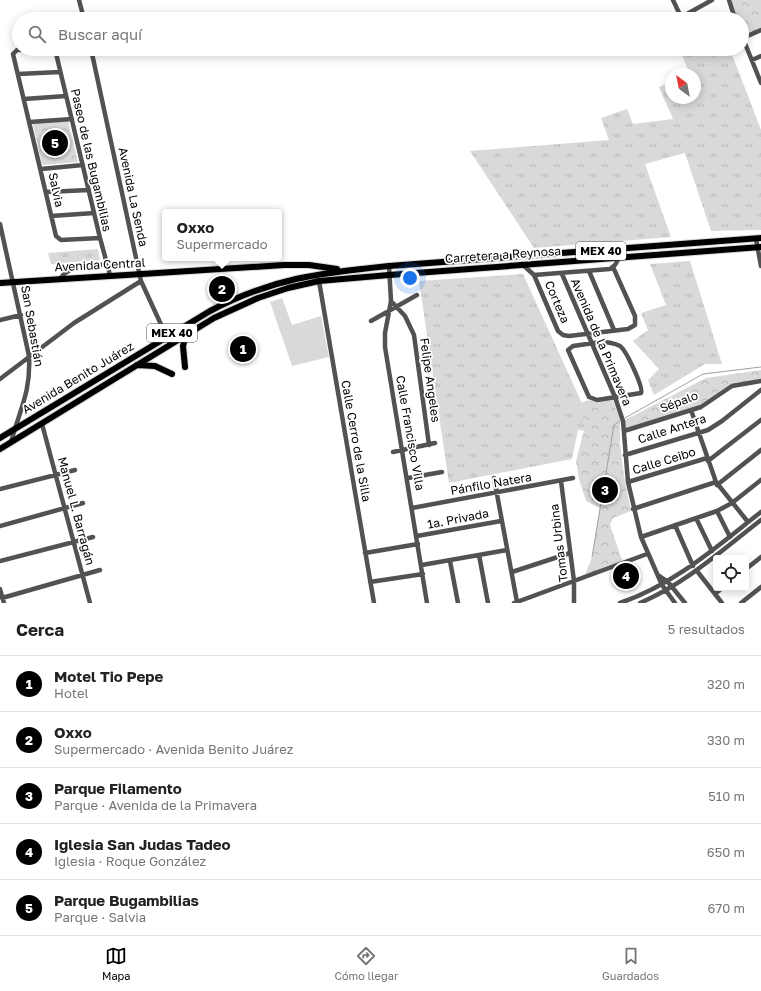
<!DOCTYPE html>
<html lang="es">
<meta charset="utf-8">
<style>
:root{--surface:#fff;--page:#f2f2f2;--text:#222;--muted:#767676;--line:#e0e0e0;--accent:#000}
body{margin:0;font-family:"Golos Text",sans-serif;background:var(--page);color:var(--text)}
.controls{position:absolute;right:12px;bottom:12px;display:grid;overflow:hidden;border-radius:4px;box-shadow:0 2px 10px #0003}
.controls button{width:36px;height:36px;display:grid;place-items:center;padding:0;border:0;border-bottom:1px solid var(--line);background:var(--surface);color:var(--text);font:20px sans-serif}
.compass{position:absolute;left:665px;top:68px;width:36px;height:36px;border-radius:50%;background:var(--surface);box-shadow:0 2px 10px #0003;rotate:328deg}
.you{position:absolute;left:410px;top:278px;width:14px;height:14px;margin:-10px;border:3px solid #fff;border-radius:50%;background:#1a73e8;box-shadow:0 0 0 6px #1a73e833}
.badge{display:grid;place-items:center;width:26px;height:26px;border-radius:50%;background:var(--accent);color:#fff;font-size:13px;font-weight:700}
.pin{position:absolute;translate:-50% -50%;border:2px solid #fff;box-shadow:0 1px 4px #0006}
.popup{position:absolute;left:162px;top:209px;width:120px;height:52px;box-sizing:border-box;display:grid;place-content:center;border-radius:4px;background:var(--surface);filter:drop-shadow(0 1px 3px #0005);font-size:13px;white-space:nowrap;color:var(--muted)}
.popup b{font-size:15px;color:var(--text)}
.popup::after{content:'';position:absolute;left:50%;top:100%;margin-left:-8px;border:8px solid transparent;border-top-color:var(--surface)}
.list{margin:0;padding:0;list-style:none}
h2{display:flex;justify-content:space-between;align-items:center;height:52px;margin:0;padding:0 16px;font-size:17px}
h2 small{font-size:13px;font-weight:400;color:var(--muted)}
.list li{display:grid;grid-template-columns:26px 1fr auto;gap:12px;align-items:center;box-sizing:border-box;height:56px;padding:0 16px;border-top:1px solid var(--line)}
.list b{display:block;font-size:15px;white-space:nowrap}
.list p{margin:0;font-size:13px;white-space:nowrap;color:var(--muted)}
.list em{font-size:13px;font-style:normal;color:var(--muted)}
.icon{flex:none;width:22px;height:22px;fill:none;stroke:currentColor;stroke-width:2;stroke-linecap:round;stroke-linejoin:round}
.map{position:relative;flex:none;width:761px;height:603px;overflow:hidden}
.search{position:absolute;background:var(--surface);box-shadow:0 2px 10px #0003;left:12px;right:12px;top:12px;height:44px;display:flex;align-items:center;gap:10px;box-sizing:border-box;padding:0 14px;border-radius:22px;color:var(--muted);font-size:15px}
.sheet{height:332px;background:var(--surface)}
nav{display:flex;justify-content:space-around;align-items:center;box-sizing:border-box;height:56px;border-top:1px solid var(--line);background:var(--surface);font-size:11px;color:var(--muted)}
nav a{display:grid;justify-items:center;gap:2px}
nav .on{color:var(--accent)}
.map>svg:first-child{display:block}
</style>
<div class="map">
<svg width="761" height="603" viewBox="0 0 761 603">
<defs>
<pattern id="grass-tufts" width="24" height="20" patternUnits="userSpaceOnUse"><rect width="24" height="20" fill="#d9d9d9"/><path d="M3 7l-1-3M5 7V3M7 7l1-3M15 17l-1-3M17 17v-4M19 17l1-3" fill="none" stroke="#b8b8b8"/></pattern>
<pattern id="forest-crowns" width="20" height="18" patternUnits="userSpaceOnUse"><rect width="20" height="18" fill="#d9d9d9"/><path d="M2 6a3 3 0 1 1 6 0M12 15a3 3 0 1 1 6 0" fill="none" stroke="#b8b8b8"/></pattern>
</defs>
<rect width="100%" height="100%" fill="#fff"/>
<path fill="url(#grass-tufts)" d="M679,49H730L761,130V230L711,231L685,153L645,164L671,237L534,248L470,151L609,140L601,118L627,109L633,124L673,119L659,87L671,82V98H695V74H690Z
M98,249L100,260L51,264L48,253Z
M690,261L722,364H705L654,395L648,380L659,369L633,341L648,330L641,313L666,305L650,264Z
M523,274L595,432L578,430L572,459L449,483L419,281Z"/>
<path fill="url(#forest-crowns)" d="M729,0H761V30L742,36V19H735Z
M68,120L78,162L42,165L33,124Z
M761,370V382L736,385L701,407L624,431L623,421L706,378Z
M612,398L620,419V443L624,476L631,511L613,518L610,525L623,563L584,577L592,557L600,508L586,501L579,479L576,461L586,423L577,405L586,401Z"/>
<path fill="#d9d9d9" d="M282,298L292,325L321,316L329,357L292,366L270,302Z"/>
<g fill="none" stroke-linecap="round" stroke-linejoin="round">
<path stroke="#a0a0a0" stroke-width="1" d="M625,418L703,374L761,367
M592,557L614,425L620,421"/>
<g stroke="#dbdbdb" stroke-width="8">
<path id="major" d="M0,283L284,265H309L337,269
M137,365L155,366L172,374
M185,367L183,346L186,334
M0,438L210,311C272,278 321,273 389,266L761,238
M0,449L214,318L258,298L288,288L319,281L389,275L761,247"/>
</g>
<path stroke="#525252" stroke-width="4.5" d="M79,0L84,19
M673,0L681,17
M729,0L735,19
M69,19L72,14
M678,19L712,0
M742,36L761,83
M743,38L761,30
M41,49L17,50L13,54L56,236L61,240L100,238
M55,49L100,238L110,275
M91,49L141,281L170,344
M56,53L69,51L70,49
M752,60L761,56
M18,74L60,72
M24,99L66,96
M30,122L72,119
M41,169L83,165
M46,192L89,190
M51,216L94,213
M0,224L29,356C31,392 20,409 11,442
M756,239L761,266
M522,264L534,275L610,269L615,265L619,258
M389,266L391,301L385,333V347L427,603
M589,271L614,330
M562,274L615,397L623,421L628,482L641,537L662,585L675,603
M534,275L558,331L563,335L569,336L628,329L635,325V316L613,267
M60,279C69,264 91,266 107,264
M319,281L374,603
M391,301L405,316L414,335L429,445
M0,320L21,315
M371,321L417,295
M601,342C607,342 614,343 620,346C626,350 644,388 641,393L597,400L589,397L568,350L573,346Z
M0,379L74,323L141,281
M691,410L716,482L748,522
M42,424L90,603
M624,431L701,407L732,386L761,381
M393,452L435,443
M625,455L708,430L722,421L761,390
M708,461L761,420
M408,478L442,472
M494,478L517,602
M561,481L574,581V603
M628,482L707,458
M717,485L761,450
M0,489L75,470
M412,508L573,478
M633,509L716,482
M717,511L730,537
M696,518L712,551
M675,525L693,566
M0,526L83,503
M417,536L501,521
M641,537L717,511L732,503L761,480
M365,553L418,544
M479,555L488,603
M0,561L93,537
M450,561L458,603
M422,565L507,550
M746,569L761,557
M697,571L722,603
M512,572L570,553
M658,575L668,582L685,603
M370,582L423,574
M0,589L4,603
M715,594L722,588
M2,598L100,570
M514,603L647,554
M620,603C675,584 716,547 761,512
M640,603C686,583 721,551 761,520
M741,603L761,587"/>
<use href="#major" stroke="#000" stroke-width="6"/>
</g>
<g text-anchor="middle" stroke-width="3.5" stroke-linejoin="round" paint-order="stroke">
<g fill="#fff" stroke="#4c4c4c" stroke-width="1">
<rect x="576" y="242" width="50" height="18" rx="3"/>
<rect x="147" y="324" width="50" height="18" rx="3"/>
</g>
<g font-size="11" font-weight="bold" fill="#000">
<text x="601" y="255">MEX 40</text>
<text x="172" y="337">MEX 40</text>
</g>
<g font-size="12" fill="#000" stroke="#fff">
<text transform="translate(91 160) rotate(77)" y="4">Paseo de las Bugambilias</text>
<text transform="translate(56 190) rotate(78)" y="4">Salvia</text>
<text transform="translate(133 197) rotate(78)" y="4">Avenida La Senda</text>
<text transform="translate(503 255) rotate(-4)" y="4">Carretera a Reynosa</text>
<text transform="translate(100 265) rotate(-3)" y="4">Avenida Central</text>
<text transform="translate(557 302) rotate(67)" y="4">Corteza</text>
<text transform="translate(32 326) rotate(80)" y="4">San Sebastián</text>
<text transform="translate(601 342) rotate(67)" y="4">Avenida de la Primavera</text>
<text transform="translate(78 378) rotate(-31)" y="4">Avenida Benito Juárez</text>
<text transform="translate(430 380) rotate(82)" y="4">Felipe Angeles</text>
<text transform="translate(679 402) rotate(-21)" y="4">Sépalo</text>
<text transform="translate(672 429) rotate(-18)" y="4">Calle Antera</text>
<text transform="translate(410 433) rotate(80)" y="4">Calle Francisco Villa</text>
<text transform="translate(356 441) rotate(80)" y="4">Calle Cerro de la Silla</text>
<text transform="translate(664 461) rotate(-17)" y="4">Calle Ceibo</text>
<text transform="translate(491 484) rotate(-10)" y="4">Pánfilo Natera</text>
<text transform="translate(76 511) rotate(75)" y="4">Manuel L. Barragán</text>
<text transform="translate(458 519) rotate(-11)" y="4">1a. Privada</text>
<text transform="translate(559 543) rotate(-97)" y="4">Tomas Urbina</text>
</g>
</g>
</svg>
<div class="controls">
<button><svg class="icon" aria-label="locate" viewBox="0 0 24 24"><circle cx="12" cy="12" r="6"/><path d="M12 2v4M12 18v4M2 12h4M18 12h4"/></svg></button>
</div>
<svg class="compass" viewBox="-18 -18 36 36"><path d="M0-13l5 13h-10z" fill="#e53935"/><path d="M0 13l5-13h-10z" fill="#767676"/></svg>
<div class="you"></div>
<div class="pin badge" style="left:243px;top:349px">1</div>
<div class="pin badge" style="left:222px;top:289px">2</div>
<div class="popup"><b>Oxxo</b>Supermercado</div>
<div class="pin badge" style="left:605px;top:490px">3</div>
<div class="pin badge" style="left:626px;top:576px">4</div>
<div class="pin badge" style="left:55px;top:143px">5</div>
<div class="search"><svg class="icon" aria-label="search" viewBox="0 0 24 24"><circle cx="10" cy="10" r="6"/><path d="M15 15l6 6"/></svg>Buscar aquí</div>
</div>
<section class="sheet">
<h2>Cerca<small>5 resultados</small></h2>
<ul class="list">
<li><span class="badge">1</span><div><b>Motel Tio Pepe</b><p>Hotel</p></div><em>320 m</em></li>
<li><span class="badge">2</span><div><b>Oxxo</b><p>Supermercado · Avenida Benito Juárez</p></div><em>330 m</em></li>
<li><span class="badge">3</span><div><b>Parque Filamento</b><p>Parque · Avenida de la Primavera</p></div><em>510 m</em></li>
<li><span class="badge">4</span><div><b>Iglesia San Judas Tadeo</b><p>Iglesia · Roque González</p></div><em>650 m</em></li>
<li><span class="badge">5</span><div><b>Parque Bugambilias</b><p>Parque · Salvia</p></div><em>670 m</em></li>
</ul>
</section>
<nav>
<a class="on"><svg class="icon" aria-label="map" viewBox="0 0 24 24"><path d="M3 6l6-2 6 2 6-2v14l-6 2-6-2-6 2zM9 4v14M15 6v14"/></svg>Mapa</a>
<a><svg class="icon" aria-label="directions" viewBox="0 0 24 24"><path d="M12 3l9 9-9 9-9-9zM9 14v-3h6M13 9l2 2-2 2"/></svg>Cómo llegar</a>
<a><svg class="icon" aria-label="saved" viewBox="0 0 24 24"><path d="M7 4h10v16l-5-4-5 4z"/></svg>Guardados</a>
</nav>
